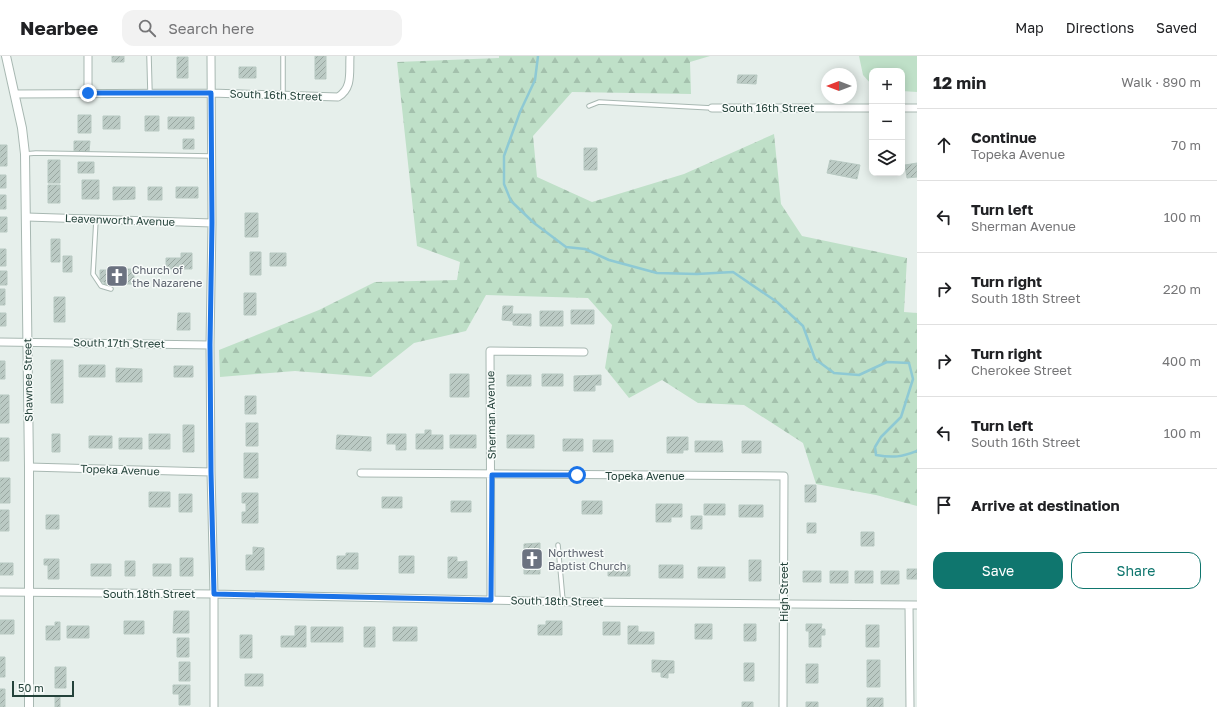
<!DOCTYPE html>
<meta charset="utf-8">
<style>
:root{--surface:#fff;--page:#f2f2f2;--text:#202124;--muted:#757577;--line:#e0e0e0;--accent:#0f766e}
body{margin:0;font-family:"Golos Text",sans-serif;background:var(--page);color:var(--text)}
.controls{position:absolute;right:12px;top:12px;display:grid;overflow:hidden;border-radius:8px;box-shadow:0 2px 10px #0003}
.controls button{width:36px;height:36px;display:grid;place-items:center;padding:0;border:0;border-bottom:1px solid var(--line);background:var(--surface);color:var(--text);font:20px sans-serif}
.compass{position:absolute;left:821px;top:12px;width:36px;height:36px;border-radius:50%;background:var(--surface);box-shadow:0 2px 10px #0003;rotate:270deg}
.scale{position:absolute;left:12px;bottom:10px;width:62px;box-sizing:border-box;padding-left:4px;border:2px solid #24423a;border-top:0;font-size:11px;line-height:14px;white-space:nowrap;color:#24423a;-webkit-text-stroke:3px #f7fbf9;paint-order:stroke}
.stop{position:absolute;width:12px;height:12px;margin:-9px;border:3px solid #1a73e8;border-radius:50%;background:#fff}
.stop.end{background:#1a73e8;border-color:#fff;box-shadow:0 1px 4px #0008}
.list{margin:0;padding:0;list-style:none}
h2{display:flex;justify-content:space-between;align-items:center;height:52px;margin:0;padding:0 16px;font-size:17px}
h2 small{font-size:13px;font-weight:400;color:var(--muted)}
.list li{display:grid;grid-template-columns:26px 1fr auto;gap:12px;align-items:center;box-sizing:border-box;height:72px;padding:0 16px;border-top:1px solid var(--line)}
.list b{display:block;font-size:15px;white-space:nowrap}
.list p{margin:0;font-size:13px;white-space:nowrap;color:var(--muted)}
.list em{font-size:13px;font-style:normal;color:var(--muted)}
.actions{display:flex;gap:8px;padding:12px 16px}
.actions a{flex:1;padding:9px 0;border:1px solid var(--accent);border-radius:12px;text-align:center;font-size:14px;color:var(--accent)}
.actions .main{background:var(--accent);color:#fff}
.icon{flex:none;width:22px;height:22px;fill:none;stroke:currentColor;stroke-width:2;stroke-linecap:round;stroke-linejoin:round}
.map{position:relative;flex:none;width:917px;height:651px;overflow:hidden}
header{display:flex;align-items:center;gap:24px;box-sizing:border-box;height:56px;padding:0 20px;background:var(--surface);border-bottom:1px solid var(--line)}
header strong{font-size:19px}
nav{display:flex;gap:22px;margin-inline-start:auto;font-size:14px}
.search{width:280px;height:36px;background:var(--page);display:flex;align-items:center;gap:10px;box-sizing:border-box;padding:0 14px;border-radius:12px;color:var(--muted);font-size:15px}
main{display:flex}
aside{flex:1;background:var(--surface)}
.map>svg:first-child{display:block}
</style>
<header>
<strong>Nearbee</strong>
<div class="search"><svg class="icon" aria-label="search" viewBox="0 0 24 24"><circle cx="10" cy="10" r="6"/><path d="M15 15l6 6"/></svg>Search here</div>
<nav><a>Map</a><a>Directions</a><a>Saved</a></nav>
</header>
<main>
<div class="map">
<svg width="917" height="651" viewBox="0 0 917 651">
<defs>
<pattern id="forest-firs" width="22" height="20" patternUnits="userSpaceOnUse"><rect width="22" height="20" fill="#bfe0c8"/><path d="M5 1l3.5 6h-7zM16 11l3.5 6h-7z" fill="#a4c1ad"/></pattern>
<pattern id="building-hatch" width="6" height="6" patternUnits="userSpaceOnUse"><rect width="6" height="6" fill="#bbcac4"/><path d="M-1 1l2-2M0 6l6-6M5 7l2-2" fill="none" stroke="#98a6a0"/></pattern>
</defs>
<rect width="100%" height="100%" fill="#e6efeb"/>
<path fill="#bfe0c8" d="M859,0H917V36L902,35V15H872V29L863,19Z"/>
<path fill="url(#forest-firs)" d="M499,0H710L690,6L691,38L572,36L533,80L537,121L592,146L684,118L774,78L781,148L802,180L907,202L904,256L917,257V450L876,439L816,428L803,387L744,349L698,347L662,324L629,342L605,312L612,269L588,242L486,239L466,275L414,287L371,321L295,315L220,321L219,294L319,254L375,226L457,224L460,206L417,190L397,6L499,2Z"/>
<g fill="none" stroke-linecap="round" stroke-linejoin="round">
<path stroke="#8ec9d4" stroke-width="2.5" d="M538,0L535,24L520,56L504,100V128L511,145L534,167L566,191L585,193L609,204L657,217L697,218L733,216L777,246L803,270L815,303L834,317L859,319L887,306L909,307L913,323L901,361L881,381L875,391L876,399C893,402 902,401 917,395"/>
</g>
<path fill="url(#building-hatch)" stroke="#b8c9c2" d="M112,0H124V6H112Z
M315,0H326V23H315Z
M177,1H188V22H177Z
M239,11H256V22H239Z
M738,19H757L756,28L737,27Z
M78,59H91V77H78Z
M103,60H120V73H103Z
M145,60H159V75H145Z
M168,61H194V73H168Z
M183,83H194V93H183Z
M74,85H90L89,96L74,95Z
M0,89H7V110H0Z
M584,92H597V114H584Z
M48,104H60V127H48Z
M830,104L860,109L857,123L827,117Z
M78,106H94V117H78Z
M917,107V121L907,122L905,109Z
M0,119H6V132H0Z
M82,124H99V143H82Z
M48,129H60V147H48Z
M113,131H135V143L113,144Z
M148,131H162V144H148Z
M176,131H198V142H176Z
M0,139H6V153H0Z
M245,157H258V181H245Z
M0,161H7V176H0Z
M51,183H60V206H51Z
M0,193H6V210H0Z
M250,196H261V219H250Z
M181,197H192V213H166V202H181Z
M270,197H286V210H270Z
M63,200H72V216H63Z
M110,210H116V213H134V228H104V226H100V214H109Z
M0,215H7V229H0Z
M0,233H5V249H0Z
M244,237H256V259H244Z
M54,241H65V266H54Z
M503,250H513L512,258H531V270L513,269V265L502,264Z
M571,254H594V268H571Z
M540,255H563V270H540Z
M0,257H6V270H0Z
M178,257H190V274H177Z
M51,304H63V347H51Z
M0,305H5V323H0Z
M79,309H105V321H79Z
M174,310H193V321H174Z
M116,312L142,313V326H116Z
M450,318H469V341H450Z
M542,318H563V330H542Z
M507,319H531V330H507Z
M601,319V329H595V335H574V320Z
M0,339H9V367H0Z
M245,340H256V358H245Z
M246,367H258V390H246Z
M183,369H194V396H183Z
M425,374H431V379H443V393H416V378H425Z
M52,378H60V396H52Z
M149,378H170V393H149Z
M387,378H406V394H396V388H387Z
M337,379L371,381V395L336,393Z
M450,379H476V392H450Z
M507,379H534V392H507Z
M89,380H112V392H89Z
M667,381H688V394H683V397H667Z
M0,382H9V405H0Z
M119,382H142V393H119Z
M563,383H583V395H563Z
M593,384H613V396H593Z
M695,385H722L723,396H695Z
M742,385H761V397H742Z
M244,397H258V422H244Z
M0,422H10V447H0Z
M805,429H816V446H805Z
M149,436H170V451H149Z
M242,437H258V467H242V456H246V447H242Z
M179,438H192V456H179Z
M382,441H402V452H382Z
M451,445H471V456H451Z
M582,445H602V458H582Z
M656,448H682V461H671V466H656Z
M704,448H725V459H704Z
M739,449H763V461H739Z
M0,454H9V475H0Z
M46,459H59V473H46Z
M691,460H702V473H691Z
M807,467H816V477H807Z
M861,476H874V490H861Z
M540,487V518H524V488Z
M253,491L264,492V514H246V499H253Z
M346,497H358V513H337V500H346Z
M399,500H414V517H399Z
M448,501H457V506L467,505V522H448Z
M180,502H193V520H180Z
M44,503H59V523H48V509H44Z
M749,504H761V525H749Z
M125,505H135V520H125Z
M0,507H13V519H0Z
M91,508H111V520H91Z
M153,508H171V520H153Z
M608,509H630V520H608Z
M659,509H683V522H659Z
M698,511H725V522H698Z
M907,513H917V523H907Z
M803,515H821V526H803Z
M830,515H848V527H830Z
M855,515H873V527H855Z
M881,515H899V528H881Z
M174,555H189V577H173Z
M0,564H14V578H0Z
M124,565H144V578H124Z
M546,565H562V579H538V569H546Z
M55,566H60V584H46V570H55Z
M603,566H620V579H603Z
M695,568H712V583H695Z
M744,568H756V585H744Z
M806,568H822L821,573H825V579H821V591H809V575H806Z
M866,569H879V591H866Z
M67,570H89V582H67Z
M295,570H306V591H281V580H295Z
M628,570H638V576H654V588H628Z
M311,571H343V586H311Z
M364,571H375V591H364Z
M393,571H417V585H393Z
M240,579H252V602H240Z
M177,582H189V601H177Z
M0,601H5V621H0Z
M652,604L674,605V617H668V622L661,621V616H652Z
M867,604H880V631H867Z
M179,606H190V625H179Z
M744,607H754V625H744Z
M806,608H818V627H806Z
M55,611H66V632H55Z
M245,618H263V630H245Z
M173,629H190V649H179V638H173Z
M0,633H5V651H0Z
M55,641H60V651H55Z
M867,642H883V651H867Z
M742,646H753V651H742Z
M806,646H818V651H806Z"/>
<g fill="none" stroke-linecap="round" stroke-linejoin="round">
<g stroke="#a8b8b2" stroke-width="5.5">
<path id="service" d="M149,0L150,37
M283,39V0
M589,50L599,46L712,52
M25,98L36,97L212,100
M96,164L93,218L101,230L111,233
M558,489L563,545"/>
</g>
<g stroke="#a8b8b2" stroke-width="9">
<path id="minor" d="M88,0V37
M211,0L212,167L210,289L211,416L214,538V651
M15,38L211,37L338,41C353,32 349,16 350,0
M712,52H872
M902,52H917
M27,161L212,167
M0,286L210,289
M29,411L211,416
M361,417L784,420L783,651
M0,536L214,538L576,546L917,549
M491,544L490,295L584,296
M909,549L910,651"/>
</g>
<g stroke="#a8b8b2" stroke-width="10">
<path id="tertiary" d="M6,0L22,72L25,98L29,411V651"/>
</g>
<use href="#service" stroke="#fff" stroke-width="3.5"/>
<use href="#minor" stroke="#fff" stroke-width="7"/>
<use href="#tertiary" stroke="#fff" stroke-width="8"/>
</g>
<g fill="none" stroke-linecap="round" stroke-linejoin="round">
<path stroke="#1a73e8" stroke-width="5" d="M88,37H211L212,167L210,289L211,416L214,538L491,544L492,419H577"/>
</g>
<defs>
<g id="church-square" transform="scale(1.15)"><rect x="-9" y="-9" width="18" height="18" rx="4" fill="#6b7280" stroke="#f7fbf9"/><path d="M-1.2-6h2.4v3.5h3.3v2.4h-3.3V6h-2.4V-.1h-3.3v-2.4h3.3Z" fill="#fff"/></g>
</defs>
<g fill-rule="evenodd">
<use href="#church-square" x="117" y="220"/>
<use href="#church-square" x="532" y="503"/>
</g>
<g text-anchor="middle" stroke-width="3" stroke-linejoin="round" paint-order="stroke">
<g font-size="11" fill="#24423a" stroke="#f7fbf9">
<text transform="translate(276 39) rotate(2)" y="4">South 16th Street</text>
<text x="768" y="56">South 16th Street</text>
<text transform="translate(120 164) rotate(2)" y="4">Leavenworth Avenue</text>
<text transform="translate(119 287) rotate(1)" y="4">South 17th Street</text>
<text transform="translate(28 324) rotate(-91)" y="4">Shawnee Street</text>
<text transform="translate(491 359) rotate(-91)" y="4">Sherman Avenue</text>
<text transform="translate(120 414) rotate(2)" y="4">Topeka Avenue</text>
<text x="645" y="424">Topeka Avenue</text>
<text transform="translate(784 536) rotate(-90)" y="4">High Street</text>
<text x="149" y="542">South 18th Street</text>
<text transform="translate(557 545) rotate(1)" y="4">South 18th Street</text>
</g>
<g font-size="11" fill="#5b616d" stroke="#f7fbf9" text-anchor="start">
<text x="132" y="218">Church of<tspan x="132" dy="13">the Nazarene</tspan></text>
<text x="548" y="501">Northwest<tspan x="548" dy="13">Baptist Church</tspan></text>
</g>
</g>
</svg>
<div class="controls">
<button>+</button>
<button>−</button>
<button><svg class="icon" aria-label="layers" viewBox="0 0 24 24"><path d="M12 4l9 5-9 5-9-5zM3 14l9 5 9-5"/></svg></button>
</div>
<svg class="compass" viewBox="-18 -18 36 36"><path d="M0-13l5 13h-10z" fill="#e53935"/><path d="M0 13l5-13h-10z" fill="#757577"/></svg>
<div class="scale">50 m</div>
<div class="stop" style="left:577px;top:419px"></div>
<div class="stop end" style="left:88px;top:37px"></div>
</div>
<aside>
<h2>12 min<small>Walk · 890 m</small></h2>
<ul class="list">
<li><svg class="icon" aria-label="ahead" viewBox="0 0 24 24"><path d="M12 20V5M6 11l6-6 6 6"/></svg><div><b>Continue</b><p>Topeka Avenue</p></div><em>70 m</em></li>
<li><svg class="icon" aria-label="left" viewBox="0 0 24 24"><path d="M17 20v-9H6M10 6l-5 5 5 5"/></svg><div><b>Turn left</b><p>Sherman Avenue</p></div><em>100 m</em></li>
<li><svg class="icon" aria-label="right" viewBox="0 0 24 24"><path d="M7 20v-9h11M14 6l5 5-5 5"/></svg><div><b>Turn right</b><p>South 18th Street</p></div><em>220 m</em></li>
<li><svg class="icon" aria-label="right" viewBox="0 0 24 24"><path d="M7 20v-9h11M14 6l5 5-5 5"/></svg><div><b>Turn right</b><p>Cherokee Street</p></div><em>400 m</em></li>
<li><svg class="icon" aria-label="left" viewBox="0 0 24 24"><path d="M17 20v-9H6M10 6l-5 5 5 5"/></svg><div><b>Turn left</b><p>South 16th Street</p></div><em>100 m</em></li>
<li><svg class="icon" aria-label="arrive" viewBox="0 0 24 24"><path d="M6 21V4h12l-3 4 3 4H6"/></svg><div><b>Arrive at destination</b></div></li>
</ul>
<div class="actions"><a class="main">Save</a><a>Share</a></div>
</aside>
</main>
